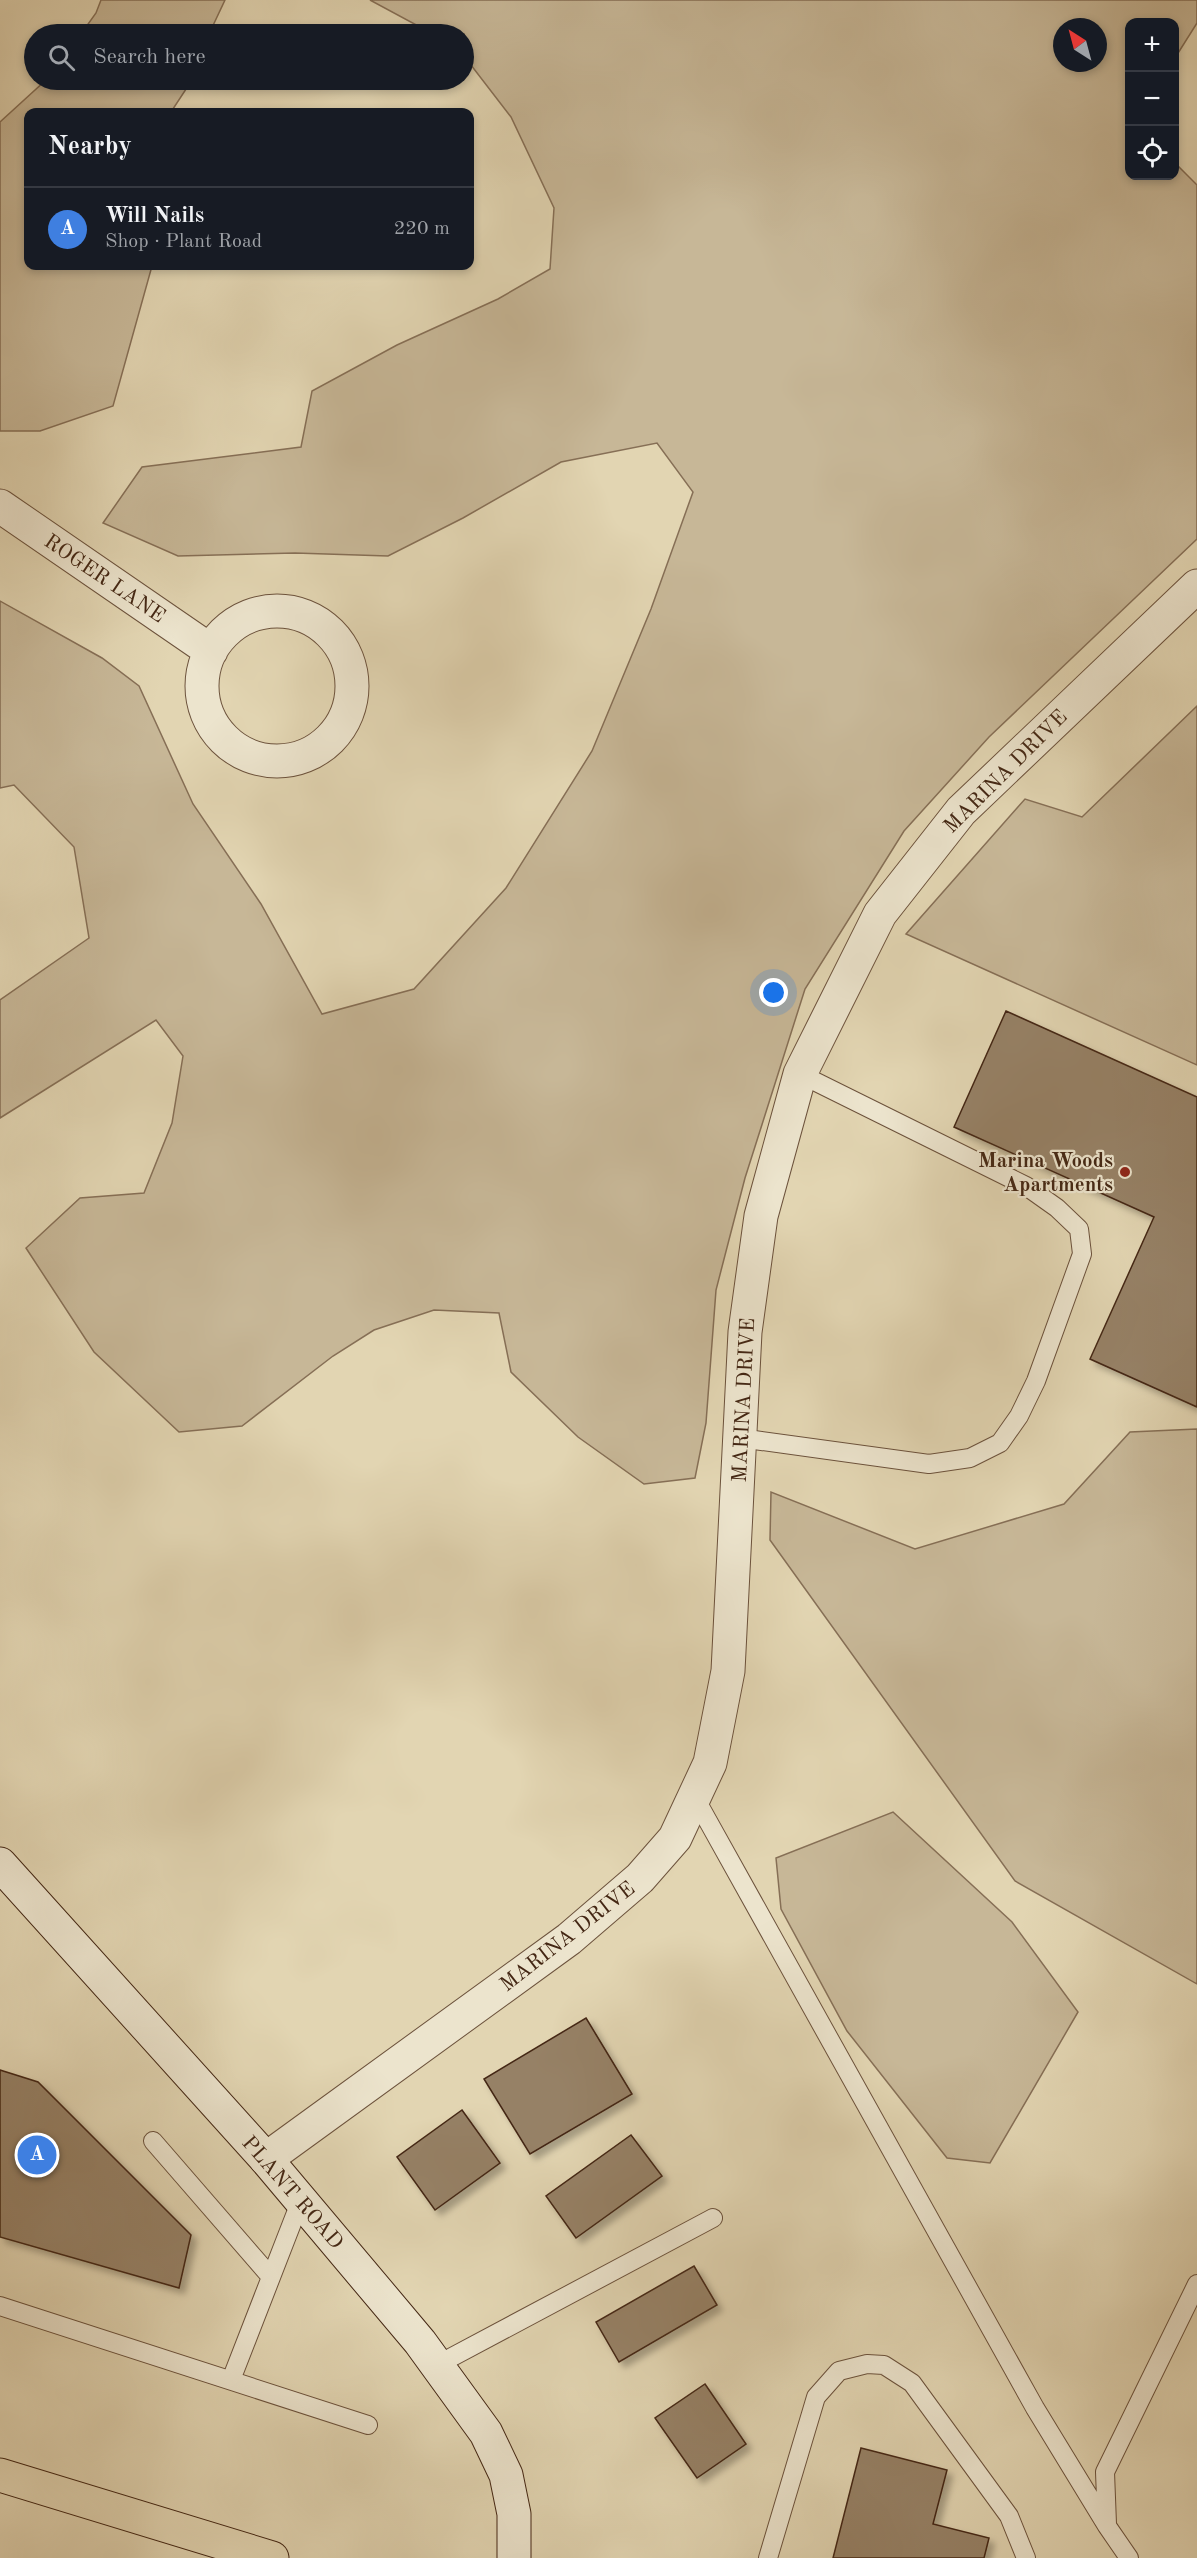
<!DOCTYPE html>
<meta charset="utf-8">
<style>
:root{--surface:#171b24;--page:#20242c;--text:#f1f3f6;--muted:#9ea1a6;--line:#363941;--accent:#c59692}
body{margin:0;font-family:"Old Standard TT",serif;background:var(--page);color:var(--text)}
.controls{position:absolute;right:18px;top:18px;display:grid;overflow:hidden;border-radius:12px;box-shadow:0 3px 9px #0003}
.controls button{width:54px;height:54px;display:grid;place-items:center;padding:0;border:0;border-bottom:2px solid var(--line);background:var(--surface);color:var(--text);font:30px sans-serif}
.compass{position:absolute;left:1053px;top:18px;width:54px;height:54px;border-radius:50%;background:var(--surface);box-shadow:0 3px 9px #0003;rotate:324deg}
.you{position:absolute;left:774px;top:993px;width:21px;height:21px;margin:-15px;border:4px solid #fff;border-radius:50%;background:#1a73e8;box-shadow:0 0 0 9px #1a73e833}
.badge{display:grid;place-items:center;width:39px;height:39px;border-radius:50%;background:var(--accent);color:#fff;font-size:20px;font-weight:700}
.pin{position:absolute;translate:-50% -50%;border:3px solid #fff;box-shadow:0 2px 6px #0006}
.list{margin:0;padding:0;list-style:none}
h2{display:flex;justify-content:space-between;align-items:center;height:78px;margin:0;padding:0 24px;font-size:26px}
h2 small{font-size:20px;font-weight:400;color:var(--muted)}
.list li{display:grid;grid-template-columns:39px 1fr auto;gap:18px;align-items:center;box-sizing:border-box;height:84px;padding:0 24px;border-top:2px solid var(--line)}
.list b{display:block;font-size:22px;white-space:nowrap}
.list p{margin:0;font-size:20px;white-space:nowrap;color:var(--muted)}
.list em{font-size:20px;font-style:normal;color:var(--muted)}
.icon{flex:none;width:33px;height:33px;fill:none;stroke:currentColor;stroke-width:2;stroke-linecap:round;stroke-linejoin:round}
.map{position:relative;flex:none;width:1197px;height:2558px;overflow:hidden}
.search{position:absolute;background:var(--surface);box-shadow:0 3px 9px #0003;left:24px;top:24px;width:450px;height:66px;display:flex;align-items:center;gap:15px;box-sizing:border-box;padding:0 21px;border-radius:33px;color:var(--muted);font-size:22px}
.panel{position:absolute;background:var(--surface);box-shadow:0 3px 9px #0003;left:24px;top:108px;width:450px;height:162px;border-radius:12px}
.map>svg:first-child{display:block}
</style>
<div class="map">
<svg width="1197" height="2558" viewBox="0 0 1197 2558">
<defs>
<filter id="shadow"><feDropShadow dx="5.5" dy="5.5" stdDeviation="3" flood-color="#0004"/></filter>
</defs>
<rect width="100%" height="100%" fill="#e2d5b2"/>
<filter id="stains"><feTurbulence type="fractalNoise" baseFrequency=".00333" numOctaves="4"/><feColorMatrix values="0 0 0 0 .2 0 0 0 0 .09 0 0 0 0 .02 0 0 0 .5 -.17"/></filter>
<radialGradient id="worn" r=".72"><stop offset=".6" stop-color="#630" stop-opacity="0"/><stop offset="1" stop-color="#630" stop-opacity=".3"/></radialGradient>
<path fill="#c7b797" stroke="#866f56" stroke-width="1.5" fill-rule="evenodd" d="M101,0H225L209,34H81L96,13Z
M370,0H1197V23L1175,58L1174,22H1130V176H1174L1175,163L1197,185V539L989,737L904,831L805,989L745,1178L716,1290L706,1423L695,1478L644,1484L578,1437L511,1372L499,1313L434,1310L374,1330L333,1356L242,1426L179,1432L94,1352L26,1248L80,1198L144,1193L172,1123L183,1056L156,1020L0,1118V1000L89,938L74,847L14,785L0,788V601L102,658L139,686L193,804L261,904L322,1014L414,989L506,888L592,751L651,609L693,492L657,443L561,462L463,518L388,556L295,553L178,556L103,523L142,467L301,447L312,391L397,345L498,299L550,269L554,208L511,117L464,56V34H433ZM1062,27H1098V63H1062Z
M46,80H192L171,112H28V266H152L113,406L40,431H0V122Z
M1197,706V1065L906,934L1025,799L1082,817Z
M1197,1429V1984L1015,1881L770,1540L771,1492L915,1549L1064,1504L1130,1432Z
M893,1812L1012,1922L1078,2012L990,2163L947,2158L847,2031L781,1909L776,1858Z"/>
<path fill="#968166" stroke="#442714" stroke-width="1.5" filter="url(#shadow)" d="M1006,1011L1197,1097V1407L1090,1359L1154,1217L954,1127Z
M586,2018L632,2094L530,2154L484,2079Z
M0,2070L38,2082L191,2235L179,2288L0,2237Z
M462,2110L500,2163L435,2210L397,2157Z
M631,2135L662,2176L576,2238L546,2196Z
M694,2266L717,2305L619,2362L596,2322Z
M705,2384L746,2444L697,2478L655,2418Z
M861,2448L947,2470L933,2524L989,2538L984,2558H833Z"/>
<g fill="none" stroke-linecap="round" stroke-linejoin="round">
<g stroke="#6c523c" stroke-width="20">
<path id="lane" d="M740,1438L929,1464L970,1458L1000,1443L1019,1416L1036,1381L1082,1254L1079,1229L1057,1208L1026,1186L800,1074
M694,1796L1035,2408L1107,2526L1129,2558
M153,2141L271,2277
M0,2306L368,2425
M437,2365L713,2218
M231,2380L301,2200
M1107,2524L1105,2472L1197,2284
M768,2558L816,2397L839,2371L867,2364L884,2365L912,2383L1009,2516L1026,2558"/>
</g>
<g stroke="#6c523c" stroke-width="35">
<path id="street" d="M0,506L211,651
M202 686a75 75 0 1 1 150 0a75 75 0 1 1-150 0Z
M266,2159L569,1939L640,1878L675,1838L710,1763L728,1671L745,1332L761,1216L800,1074L880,914L961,811L1197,586"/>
</g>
<g stroke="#442714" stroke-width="35">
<path id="secondary" d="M0,1864L266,2159L420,2342L486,2433L506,2475L514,2514V2558"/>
</g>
<g stroke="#442714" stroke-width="35">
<path id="primary" d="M0,2475L272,2558"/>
</g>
<use href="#lane" stroke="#ece4cd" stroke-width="18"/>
<use href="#street" stroke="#ece4cd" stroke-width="33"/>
<use href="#secondary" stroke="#ece4cd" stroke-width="33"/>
<use href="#primary" stroke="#e2d5b2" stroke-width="33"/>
</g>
<circle fill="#8f2418" stroke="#ece4cd" stroke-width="2" cx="1125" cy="1172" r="6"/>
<g text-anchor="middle" stroke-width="4.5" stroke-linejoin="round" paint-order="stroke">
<g font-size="21" fill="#442714" stroke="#ece4cd">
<text transform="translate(105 578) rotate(34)" y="7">ROGER LANE</text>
<text transform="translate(1005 771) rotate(-45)" y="7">MARINA DRIVE</text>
<text transform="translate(743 1400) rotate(-87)" y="7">MARINA DRIVE</text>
<text transform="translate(567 1936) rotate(-38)" y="7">MARINA DRIVE</text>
<text transform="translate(293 2192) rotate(49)" y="7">PLANT ROAD</text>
</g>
<g font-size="21" font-weight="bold" fill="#442714" stroke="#ece4cd" text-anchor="end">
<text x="1113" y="1167">Marina Woods<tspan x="1113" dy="24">Apartments</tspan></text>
</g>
</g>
<rect width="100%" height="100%" filter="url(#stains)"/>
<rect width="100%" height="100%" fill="url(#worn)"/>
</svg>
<div class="controls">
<button>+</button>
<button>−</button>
<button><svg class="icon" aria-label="locate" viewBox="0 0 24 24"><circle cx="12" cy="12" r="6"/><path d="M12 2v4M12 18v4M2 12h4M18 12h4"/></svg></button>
</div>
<svg class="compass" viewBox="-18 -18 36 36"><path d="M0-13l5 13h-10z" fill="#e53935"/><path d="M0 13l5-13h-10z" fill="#9ea1a6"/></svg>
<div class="you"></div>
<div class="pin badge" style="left:37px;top:2155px;background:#3f7fe0">A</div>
<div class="search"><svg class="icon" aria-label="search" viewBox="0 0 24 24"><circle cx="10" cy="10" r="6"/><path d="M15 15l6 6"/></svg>Search here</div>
<section class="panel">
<h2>Nearby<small></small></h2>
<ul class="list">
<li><span class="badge" style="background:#3f7fe0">A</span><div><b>Will Nails</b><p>Shop · Plant Road</p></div><em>220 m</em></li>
</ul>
</section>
</div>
